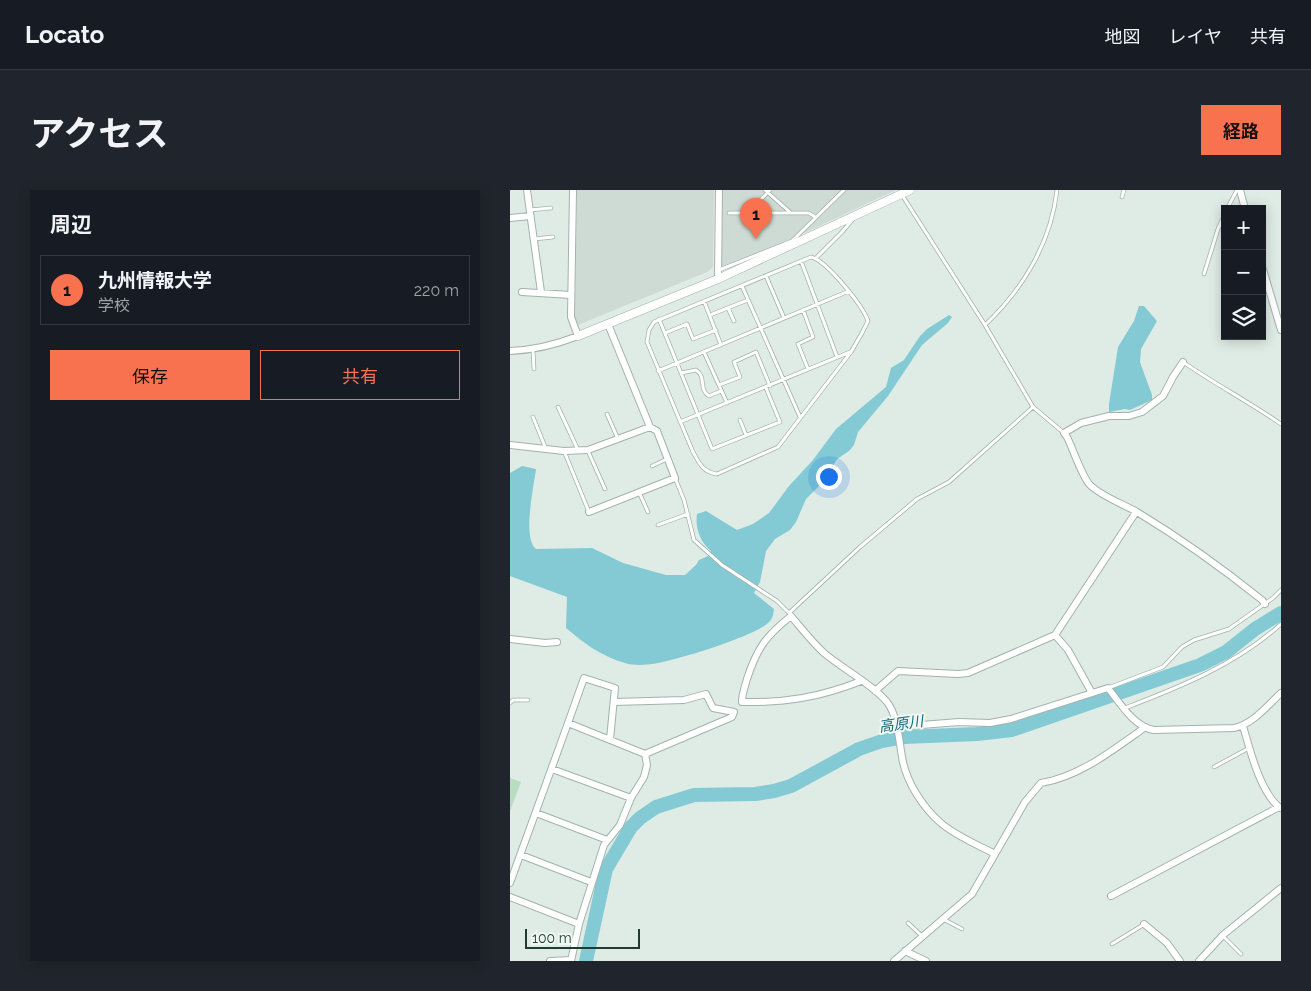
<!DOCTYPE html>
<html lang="ja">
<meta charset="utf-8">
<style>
:root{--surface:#171b24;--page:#20242c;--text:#f1f3f6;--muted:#9ea1a6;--line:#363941;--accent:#f9724f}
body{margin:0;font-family:Raleway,"Noto Sans JP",sans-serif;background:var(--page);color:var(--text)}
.controls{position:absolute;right:15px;top:15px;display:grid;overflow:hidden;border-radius:0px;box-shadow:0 2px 12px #0003}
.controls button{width:45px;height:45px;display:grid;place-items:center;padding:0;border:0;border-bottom:1px solid var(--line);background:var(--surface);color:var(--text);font:25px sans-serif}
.scale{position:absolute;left:15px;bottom:12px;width:115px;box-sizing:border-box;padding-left:5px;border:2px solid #1f3c33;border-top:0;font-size:14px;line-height:18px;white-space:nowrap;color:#1f3c33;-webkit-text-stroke:4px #eff8f3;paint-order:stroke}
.you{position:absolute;left:318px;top:286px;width:18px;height:18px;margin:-12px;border:4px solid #fff;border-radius:50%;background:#1a73e8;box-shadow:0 0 0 8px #1a73e833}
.badge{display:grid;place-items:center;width:32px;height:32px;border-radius:50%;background:var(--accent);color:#111;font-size:16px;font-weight:700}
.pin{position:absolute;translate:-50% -41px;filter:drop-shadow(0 1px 2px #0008)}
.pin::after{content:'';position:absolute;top:26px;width:18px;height:15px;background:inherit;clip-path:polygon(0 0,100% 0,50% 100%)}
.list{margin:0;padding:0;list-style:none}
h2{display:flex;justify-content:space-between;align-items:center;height:65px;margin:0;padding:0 20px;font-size:21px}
h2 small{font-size:16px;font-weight:400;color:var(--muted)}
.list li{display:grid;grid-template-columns:32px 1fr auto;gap:15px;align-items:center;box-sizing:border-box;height:70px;margin:0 10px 10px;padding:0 10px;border:1px solid var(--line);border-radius:0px}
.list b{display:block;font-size:19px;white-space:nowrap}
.list p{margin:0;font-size:16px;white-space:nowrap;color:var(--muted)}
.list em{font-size:16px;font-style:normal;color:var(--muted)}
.actions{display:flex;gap:10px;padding:15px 20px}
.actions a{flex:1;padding:11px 0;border:1px solid var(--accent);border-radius:0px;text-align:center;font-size:18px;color:var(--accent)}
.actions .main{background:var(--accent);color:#111}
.icon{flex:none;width:28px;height:28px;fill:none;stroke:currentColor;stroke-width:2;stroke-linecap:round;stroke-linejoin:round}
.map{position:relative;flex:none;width:771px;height:771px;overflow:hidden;border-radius:0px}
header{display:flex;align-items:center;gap:30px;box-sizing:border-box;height:70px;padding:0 25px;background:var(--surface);border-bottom:1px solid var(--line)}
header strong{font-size:24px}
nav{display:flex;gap:28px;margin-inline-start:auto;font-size:18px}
.intro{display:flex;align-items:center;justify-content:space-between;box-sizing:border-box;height:120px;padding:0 30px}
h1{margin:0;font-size:35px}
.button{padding:12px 22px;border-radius:0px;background:var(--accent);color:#111;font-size:18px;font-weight:700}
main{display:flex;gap:30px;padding:0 30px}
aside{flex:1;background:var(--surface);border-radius:0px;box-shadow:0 2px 12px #0003}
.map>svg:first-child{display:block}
</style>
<header>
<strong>Locato</strong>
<nav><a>地図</a><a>レイヤ</a><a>共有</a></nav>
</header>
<div class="intro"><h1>アクセス</h1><a class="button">経路</a></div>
<main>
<aside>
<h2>周辺<small></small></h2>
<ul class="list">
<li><span class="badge">1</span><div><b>九州情報大学</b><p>学校</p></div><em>220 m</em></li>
</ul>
<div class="actions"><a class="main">保存</a><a>共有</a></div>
</aside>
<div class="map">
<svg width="771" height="771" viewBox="0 0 771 771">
<rect width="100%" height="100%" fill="#dfebe5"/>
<path fill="#cddbd4" d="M67,0H204L203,77L197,82L68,135L67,134L65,127Z
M211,0H386L258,60L214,78L210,76Z"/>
<path fill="#b6debf" d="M0,588L11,592L0,621Z"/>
<path fill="#83cad4" d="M629,116H634L647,131L631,159L630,172L642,205V210L620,220L615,219L599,222V214L608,157L624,131Z
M439,125L442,127L438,133L412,155L378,206L348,242L344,255L339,261L327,269L313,292L296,309L286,332L280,340L265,349L256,361L250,392L244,403L264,419C263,425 263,429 258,433C246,445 177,467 157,471C145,474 128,477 115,473C91,466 75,454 56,438L57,407L0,386V283L12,276L26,279C24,296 12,348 26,359L82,358L113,373L156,385H175L186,375L189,370L198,366L201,361C190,352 185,338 187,324L196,321L227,340L243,334L259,323L279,296L303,270L326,239L376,197L381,178L394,170L410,146L417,139Z"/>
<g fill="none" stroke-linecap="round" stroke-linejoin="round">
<path stroke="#83cad4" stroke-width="14" d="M76,771L96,679L121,637L130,628L146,617L184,605L245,604L264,601L281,596L349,559L372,551L394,547L467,544L502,540L690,475L716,462L745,439L771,423"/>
<g stroke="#a2b3ac" stroke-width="4.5">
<path id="service" d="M255,0L281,23
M612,7L614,0
M717,19L727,0
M20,20L41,18
M219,23H299L305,27
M238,23L260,0
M24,49L43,47
M301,67C316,70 353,116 358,131L352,143L341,162L268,257L207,284C193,282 189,273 183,262L137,152L139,140L144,132Z
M306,68L332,42L343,29
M291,71L327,167
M209,80L282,51L334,0
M694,84L708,39L715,24
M256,86L274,128
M232,96L290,227
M194,111L211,155
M218,118L224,131
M293,120L303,147L288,154L298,179
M200,125L238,110
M149,129L202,259L270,232L256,198
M475,135C513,99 541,53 547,0
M155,143L177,134L183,149L206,140
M23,160L24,179
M194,162L217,213
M673,172C705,194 739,212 771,234
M148,181L339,101
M171,183L186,180C197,187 188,199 199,206L211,201
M209,195L230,187L224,172L246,162L260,196
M48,217L68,260
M523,217L554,243
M97,224L108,249
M23,227L36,259
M230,230L236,245
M170,232L340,162
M54,261L79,322
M78,261L95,299
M142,276L157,269
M165,288L174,310L184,350L212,375L267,411L280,424
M129,302L138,322
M148,335L178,324
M279,423L350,357L407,309L439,292L523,217L475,135L392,5
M598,498L653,477L672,457L684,450L719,439L763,408L771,400
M0,513L3,510H18
M615,518C670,497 727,474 771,434
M704,577L739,558
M433,729L452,739
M398,733L412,746
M713,746L731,764
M602,754L633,735"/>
</g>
<g stroke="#a2b3ac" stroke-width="8">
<path id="minor" d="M17,0L31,102
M730,0L735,19
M0,28L20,26
M752,76L771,140
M208,89L209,0
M12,102L61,105
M0,161C25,160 45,155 68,146L61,127L63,0
M673,172L663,187L653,206L632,222L619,226H599L571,233L554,243L557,247C563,259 572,287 580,295C591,306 613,314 627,322C670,348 712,378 752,410L755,414
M0,255L54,261L78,260L140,237
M79,322L165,288L147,241L140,237L98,134
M545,445L558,460L582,503
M0,449L35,453L47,452
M351,491C311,507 275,513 232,512C232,504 235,496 237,489C247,458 256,446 281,426C292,439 302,452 314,463C333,479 362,494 377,512C388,526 389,551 392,567C396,592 413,618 432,634C448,647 468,655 485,664
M365,501L388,481L448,484L458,483L545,445L626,322
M58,533L74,488L105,498L100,549
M733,536C740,560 750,602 770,618
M386,537L449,532L480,533L501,529L598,498C610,513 624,537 644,540L724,538C743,534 757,516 771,503
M42,579L121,608
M26,623L97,650
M11,665L81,692
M0,693L58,533L135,564
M601,706L769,617
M0,707L69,734
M634,734L657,753L670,771
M395,761L416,771
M40,771L61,770
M61,771L69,734L94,655L110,635L121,608L134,587L137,575L135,564L222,527L224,522L203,518L196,504L174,510L104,512
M384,771L462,704L515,612L531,593C569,587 603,560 634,538
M689,771L713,745L771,698"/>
</g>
<g stroke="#a2b3ac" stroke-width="9">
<path id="tertiary" d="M68,146L208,89L400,0"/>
</g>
<use href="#service" stroke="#fff" stroke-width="3"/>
<use href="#minor" stroke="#fff" stroke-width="6"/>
<use href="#tertiary" stroke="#fff" stroke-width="8"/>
</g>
<g text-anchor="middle" stroke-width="4" stroke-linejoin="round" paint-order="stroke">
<g font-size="15" font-style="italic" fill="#176d7a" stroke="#eff8f3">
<text transform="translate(391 534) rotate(-8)" y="5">高原川</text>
</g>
</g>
</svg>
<div class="controls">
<button>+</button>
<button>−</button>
<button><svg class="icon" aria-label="layers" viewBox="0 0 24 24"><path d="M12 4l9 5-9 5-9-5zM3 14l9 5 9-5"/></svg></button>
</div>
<div class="scale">100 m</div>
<div class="you"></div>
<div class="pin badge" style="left:246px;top:49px">1</div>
</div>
</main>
